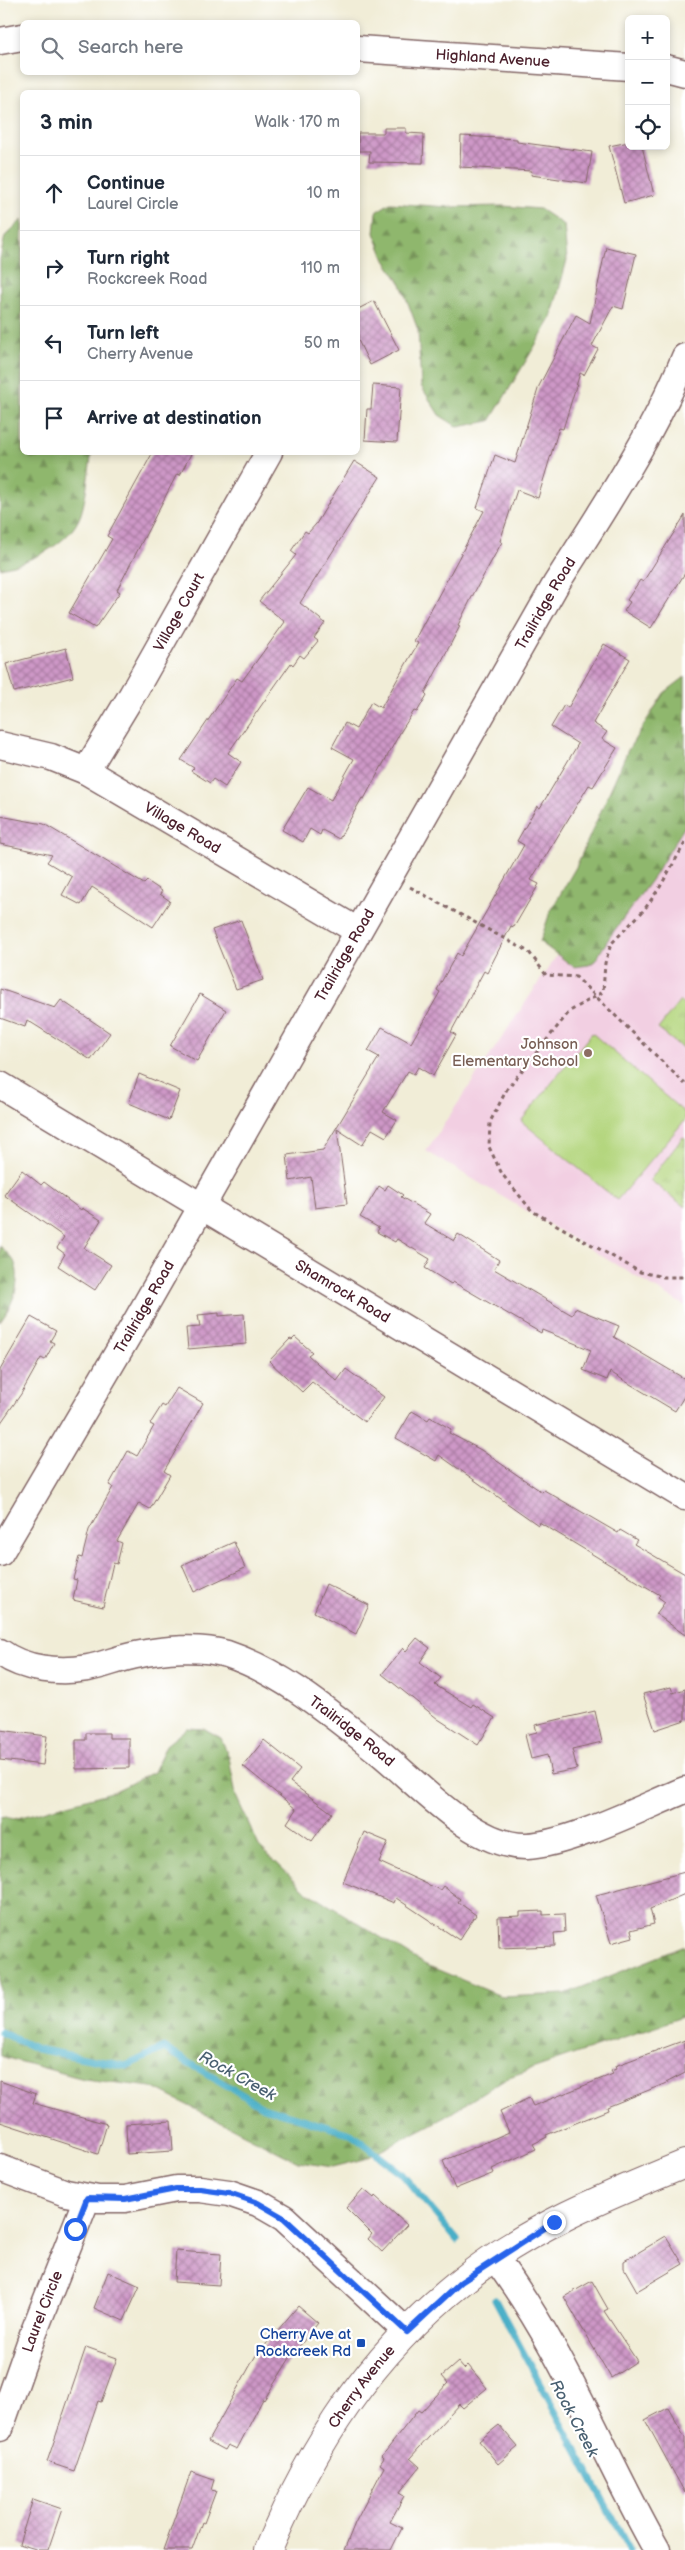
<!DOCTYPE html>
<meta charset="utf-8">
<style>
:root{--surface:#fff;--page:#f6f6f7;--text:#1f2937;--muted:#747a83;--line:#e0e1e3}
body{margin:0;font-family:"Balsamiq Sans",sans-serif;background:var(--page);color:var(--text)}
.controls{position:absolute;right:15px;top:15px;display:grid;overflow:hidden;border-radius:8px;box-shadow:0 2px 8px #0003}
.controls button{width:45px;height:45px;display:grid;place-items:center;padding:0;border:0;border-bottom:1px solid var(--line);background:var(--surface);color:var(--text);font:25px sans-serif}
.stop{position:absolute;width:15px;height:15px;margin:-11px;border:4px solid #2563eb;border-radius:50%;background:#fff}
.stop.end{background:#2563eb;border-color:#fff;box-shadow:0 1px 5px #0008}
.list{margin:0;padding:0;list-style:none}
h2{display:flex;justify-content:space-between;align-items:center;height:65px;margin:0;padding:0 20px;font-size:21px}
h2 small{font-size:16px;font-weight:400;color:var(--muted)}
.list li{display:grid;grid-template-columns:32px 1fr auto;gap:15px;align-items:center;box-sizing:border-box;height:75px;padding:0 20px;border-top:1px solid var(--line)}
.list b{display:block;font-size:19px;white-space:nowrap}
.list p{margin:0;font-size:16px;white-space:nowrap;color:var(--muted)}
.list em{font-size:16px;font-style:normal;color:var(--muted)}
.icon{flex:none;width:28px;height:28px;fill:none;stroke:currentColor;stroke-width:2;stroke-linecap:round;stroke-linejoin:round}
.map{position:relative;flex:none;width:685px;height:2550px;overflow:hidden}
.search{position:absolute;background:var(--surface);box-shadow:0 2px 8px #0003;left:20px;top:20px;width:340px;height:55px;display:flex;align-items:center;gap:12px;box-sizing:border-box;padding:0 18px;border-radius:8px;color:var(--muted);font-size:19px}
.panel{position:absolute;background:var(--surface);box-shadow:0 2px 8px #0003;left:20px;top:90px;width:340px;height:365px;border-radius:8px}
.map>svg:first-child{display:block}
</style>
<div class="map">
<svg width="685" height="2550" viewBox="0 0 685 2550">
<defs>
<pattern id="grass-tufts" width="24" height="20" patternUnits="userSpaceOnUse" patternTransform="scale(1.25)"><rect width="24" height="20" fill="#b4d67e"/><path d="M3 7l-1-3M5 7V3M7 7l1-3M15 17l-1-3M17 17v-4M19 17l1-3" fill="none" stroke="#9cb76d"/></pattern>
<pattern id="forest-firs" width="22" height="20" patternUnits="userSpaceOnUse" patternTransform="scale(1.25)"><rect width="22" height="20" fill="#8fb76d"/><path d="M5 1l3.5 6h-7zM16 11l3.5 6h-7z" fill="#77945a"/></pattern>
<pattern id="building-cross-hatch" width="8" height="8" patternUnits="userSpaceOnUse" patternTransform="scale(1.25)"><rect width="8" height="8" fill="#ce98c7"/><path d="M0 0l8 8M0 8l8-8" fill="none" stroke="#a97ba2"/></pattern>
</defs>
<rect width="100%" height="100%" fill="#fff"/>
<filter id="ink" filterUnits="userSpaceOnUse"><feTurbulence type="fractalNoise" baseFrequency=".02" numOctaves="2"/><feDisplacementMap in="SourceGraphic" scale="10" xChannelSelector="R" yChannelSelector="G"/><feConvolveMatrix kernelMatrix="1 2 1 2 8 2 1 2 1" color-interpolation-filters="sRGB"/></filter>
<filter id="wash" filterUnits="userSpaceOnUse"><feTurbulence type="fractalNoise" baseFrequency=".0096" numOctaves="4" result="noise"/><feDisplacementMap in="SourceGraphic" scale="20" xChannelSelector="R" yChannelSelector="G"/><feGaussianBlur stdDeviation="1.12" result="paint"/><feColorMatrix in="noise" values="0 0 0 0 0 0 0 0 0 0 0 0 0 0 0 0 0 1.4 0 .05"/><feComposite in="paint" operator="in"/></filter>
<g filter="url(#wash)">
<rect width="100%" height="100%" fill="#f1edd7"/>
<path fill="#f2cfe2" d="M685,764V1306L426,1151Z"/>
<path fill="url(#grass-tufts)" stroke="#7f7a54" d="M680,1001L685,1005V1050L658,1029Z
M683,1137L685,1138V1207L650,1180Z"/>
<path fill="url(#forest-firs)" stroke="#6c6b4c" d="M390,203L449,207L503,206L540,209L564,225L567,260L551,319L490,421L458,427L439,415L421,386L418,330L401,284L385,260L374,233L376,212Z
M22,220V452L92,453C88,472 87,495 81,514C71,544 29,563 0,568V259L5,236Z
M685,677V826L654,876L609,938L595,961L589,965L574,967L540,942L550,912L576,867L628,750L664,693Z
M0,1246C4,1250 11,1256 14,1261C23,1280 12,1307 0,1322Z
M187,1728L205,1729L221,1738L229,1757L236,1796L259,1846L306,1891L424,1964L503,1997L565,1994L685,1946V2016L506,2078L445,2117L365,2159L333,2167L298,2162L152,2087L84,2079L0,2056V1816L14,1819L115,1791L154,1772L166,1745Z"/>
<path fill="#b4d67e" stroke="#7f7a54" d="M592,1033L685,1113V1120L617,1200L521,1121Z"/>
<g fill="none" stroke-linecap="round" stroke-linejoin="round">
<path stroke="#48afc7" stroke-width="7" d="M0,2032L37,2049L126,2066L164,2048L263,2107L351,2134L401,2173L457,2240
M495,2300L630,2550"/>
</g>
<g id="blocks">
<path fill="url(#building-cross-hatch)" d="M384,128H406V133L424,134L423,163L369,162L370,151H358V133H384Z
M461,136L517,139V142L592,152L587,183L531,175L532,171L460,167Z
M629,142V146H642L654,195L624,203L609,146Z
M606,247L636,254L623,309L613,306L592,346L598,349L584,375L580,373L563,429L559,428L538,498L517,490L500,541L502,542L475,591L458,625L460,626L425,693L427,695L417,712L414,711L401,731L364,799L362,798L339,839L322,830L320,835L310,829L303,842L282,830L308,787L331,800L354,759L332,747L345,723L356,729L371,702L381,708L418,643L414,641L484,511L477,508L495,455L515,463L539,386L576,315L590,323Z
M374,301L399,350L370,365L358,340V309Z
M373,385L401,387L397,442L365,440L367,409H371Z
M153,452H192L180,475L177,474L117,590L120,592L95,628L69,613L112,539L107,536Z
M354,461L380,477L300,603L325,623L314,638L318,641L304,658L300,655L293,665L291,663L228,753L241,762L225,787L213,779L210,783L191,771L194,768L181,760L237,678L242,681L285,622L259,601L296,555L291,551L305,531L308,533L316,524Z
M685,515V573L651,628L624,611L630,602L627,600L640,580L643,582Z
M604,644L630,659L593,723L607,732L602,739L617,748L593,787L589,785L531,880L539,884L514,927L511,926L487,973L484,971L451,1032L456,1035L433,1076L418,1067L414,1074L408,1071L383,1112L397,1120L386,1137L372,1129L362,1145L337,1129L347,1204L315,1208L311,1177L290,1181L287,1155L323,1150L379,1057L368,1051L382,1027L411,1043L440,992L437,990L457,953L461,956L524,845L517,841L537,806L540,808L578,744L551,727L564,705L568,708Z
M66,648L73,677L14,692L6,664Z
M0,816L44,824L144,884L147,881L162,891L160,894L170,901L153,927L92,887L81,905L62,895L72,877L47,862L52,855L0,844Z
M241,920L263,980L236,989L212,930Z
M0,989L55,1008L61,1000L110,1033L91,1060L27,1020L25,1027L0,1018Z
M200,994L226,1010L197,1061L170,1046Z
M139,1074L180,1091L169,1120L129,1103Z
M22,1170L41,1185L44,1182L81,1210L82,1208L101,1220L84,1248L111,1265L95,1290L58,1266L65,1254L57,1248L64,1237L4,1195Z
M388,1185L403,1195L401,1197L430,1214L424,1223L454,1241L458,1234L499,1260L494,1269L572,1315L575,1308L619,1326L614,1337L685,1379V1395L675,1411L610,1372L607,1380L583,1370L591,1350L542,1330L541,1333L453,1282L451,1284L425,1268L430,1259L397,1239L395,1242L377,1232L379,1228L360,1217L379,1186L385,1190Z
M219,1313V1316L244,1314L246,1344L188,1349L186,1328L200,1327L198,1315Z
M31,1317L56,1331L50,1341L54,1343L45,1360L41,1358L21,1394L0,1424V1370Z
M295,1337L312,1352L308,1355L337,1381L346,1369L384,1397L365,1422L312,1382L302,1392L269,1361L290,1339L292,1340Z
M177,1388L203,1403L164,1471L170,1475L150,1509L139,1503L117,1541L122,1543L117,1564L113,1563L103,1607L73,1600L77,1580L73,1579L79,1557L82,1558L89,1530L113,1487L109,1485L128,1451L137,1456L154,1426L150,1424L162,1405L165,1407Z
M412,1411L428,1420L430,1417L451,1429L449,1433L481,1450L542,1492L544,1490L618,1533L620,1530L637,1540L634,1544L685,1574V1635L656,1614L665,1602L658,1597L660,1595L539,1522L538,1525L439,1455L436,1461L396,1438Z
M234,1542L245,1568L194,1592L182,1565Z
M326,1584L369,1605L356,1634L314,1612Z
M417,1638L430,1648L420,1662L441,1678L435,1685L471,1707L473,1704L495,1718L478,1745L438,1719L382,1674L403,1648L406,1651Z
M671,1687L673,1693L685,1689V1720L655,1730L643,1694Z
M595,1711L602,1742L572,1749L577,1769L551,1774L547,1755L531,1759L525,1735L537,1732L535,1725Z
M0,1730L47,1736L43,1765L0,1760Z
M86,1733H109V1738H129V1768L76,1769V1740H86Z
M264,1740L300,1769L290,1782L332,1813L312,1841L287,1823L296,1809L243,1766Z
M364,1832L388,1842L379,1862L440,1890L443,1886L460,1899L458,1902L476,1915L459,1940L396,1898L394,1903L343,1882Z
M685,1872V1894L650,1909L654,1924L631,1930L633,1937L611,1943L596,1895Z
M543,1911V1915L564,1914L565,1932L554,1933L555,1946L499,1948L498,1917L520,1916V1912Z
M685,2040V2073L664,2084L607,2107L608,2110L546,2135L547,2137L533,2144L536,2149L492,2169L494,2173L455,2189L443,2161L509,2132L500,2112L529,2098L533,2106L613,2074L611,2071L616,2069L615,2066Z
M0,2081L36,2094L33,2103L107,2124L98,2154L0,2122Z
M171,2121L173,2151L127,2154L126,2124Z
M363,2189L374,2198L375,2196L407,2225L382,2252L368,2239L372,2234L346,2208Z
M666,2236L683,2264L637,2291L624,2268V2261Z
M176,2251L221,2254L219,2285L174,2282Z
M108,2272L140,2286L124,2321L94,2308Z
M592,2281L608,2309L604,2311L637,2361L611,2378L564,2297Z
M298,2306L318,2323L290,2358L264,2400L263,2399L237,2449L228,2445L225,2450L208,2441L260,2348L262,2349Z
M86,2347L117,2358L101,2402L98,2401L74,2471L47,2462Z
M458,2362L464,2369L468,2365L487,2388L463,2408L459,2404L410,2458L420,2467L399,2493L404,2496L390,2522L402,2528L391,2550H344L355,2523L384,2467L380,2464L384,2458L382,2456L418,2410L421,2412L448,2383L442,2376Z
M668,2408L685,2438V2493L645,2420Z
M499,2425L518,2447L498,2464L479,2441Z
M191,2472L214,2480L211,2490L216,2491L204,2523L202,2522L192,2550H163Z
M33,2499L62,2509L48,2550H39L19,2544Z"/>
</g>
</g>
<g filter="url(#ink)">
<use href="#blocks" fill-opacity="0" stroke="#846767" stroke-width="1"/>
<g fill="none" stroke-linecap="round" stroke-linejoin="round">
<g stroke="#846767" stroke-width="29">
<g id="minor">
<path d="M0,41L22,37"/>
<path id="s1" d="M358,49L629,67"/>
<path d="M666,68L685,73"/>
<path id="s2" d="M0,745L51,757L86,771L358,931"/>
<path id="s3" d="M86,771L132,695L269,452"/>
<path id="s4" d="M0,1085L685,1497"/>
<path id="s5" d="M0,1553L137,1320L556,584C602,511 652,437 685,357"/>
<path id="s6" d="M0,1652C24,1670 60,1673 88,1668C104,1665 120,1658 136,1655C163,1649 200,1646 227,1654C284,1673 332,1715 378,1751C417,1782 474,1848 527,1846C570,1844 643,1807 685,1790"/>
<path d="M0,2168L66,2193L98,2199H125L176,2189H200L229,2193L258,2203L284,2218L407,2332"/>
<path d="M495,2258C563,2348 602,2453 657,2550"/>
<path id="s7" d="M0,2428L33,2334L87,2198"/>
</g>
</g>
<g stroke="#846767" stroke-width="30">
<g id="tertiary">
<path id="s8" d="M268,2550C312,2445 371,2354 461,2282C525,2229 609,2195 685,2164"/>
</g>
</g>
<path stroke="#846767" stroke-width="3" stroke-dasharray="4 4" stroke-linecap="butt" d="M685,843L660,887L644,910L611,944L605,963L603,992L570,1011L507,1089L490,1122L489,1147L502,1174L532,1211L640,1272L664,1277H685
M410,887L529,952L546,975L576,977L685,1084"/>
<use href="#minor" stroke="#fff" stroke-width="26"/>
<use href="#tertiary" stroke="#fff" stroke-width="28"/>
</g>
</g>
<g fill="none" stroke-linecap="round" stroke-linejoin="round" filter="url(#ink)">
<path stroke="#2563eb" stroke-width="6" d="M75,2229L87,2198L125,2199L176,2189H200L229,2193L258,2203L284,2218L407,2332L461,2282L554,2222"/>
</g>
<circle fill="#8d6e63" stroke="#fff" stroke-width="2" cx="588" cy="1053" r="5"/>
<rect fill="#1a4fb4" stroke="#fff" stroke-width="2" x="356" y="2338" width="10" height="10" rx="2.5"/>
<g text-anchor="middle" stroke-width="4.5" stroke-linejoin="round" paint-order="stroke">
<g font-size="15" fill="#4a1f2b" stroke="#fff">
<text dy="5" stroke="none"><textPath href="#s1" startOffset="135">Highland Avenue</textPath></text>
<text dy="5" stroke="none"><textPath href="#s5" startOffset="1095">Trailridge Road</textPath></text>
<text dy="5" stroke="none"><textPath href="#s3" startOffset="184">Village Court</textPath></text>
<text dy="5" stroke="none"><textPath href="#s2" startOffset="202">Village Road</textPath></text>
<text dy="5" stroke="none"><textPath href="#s5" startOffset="690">Trailridge Road</textPath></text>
<text dy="5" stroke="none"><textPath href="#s4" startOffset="400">Shamrock Road</textPath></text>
<text dy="5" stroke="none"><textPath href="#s5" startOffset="285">Trailridge Road</textPath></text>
<text dy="5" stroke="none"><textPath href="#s6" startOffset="381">Trailridge Road</textPath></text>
<text dy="5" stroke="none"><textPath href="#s7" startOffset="124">Laurel Circle</textPath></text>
<text dy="5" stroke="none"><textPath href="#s8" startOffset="189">Cherry Avenue</textPath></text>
</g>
<g font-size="15" fill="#785e54" stroke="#fff" text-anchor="end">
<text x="578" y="1049">Johnson<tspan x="578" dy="17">Elementary School</tspan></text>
</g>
<g font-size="15" fill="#164399" stroke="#fff" text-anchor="end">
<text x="351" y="2339">Cherry Ave at<tspan x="351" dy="17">Rockcreek Rd</tspan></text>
</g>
<g font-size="16" font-style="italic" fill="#496071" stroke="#fff">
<text transform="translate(238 2075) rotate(29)" y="6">Rock Creek</text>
<text transform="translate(575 2418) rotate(62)" y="6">Rock Creek</text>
</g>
</g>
</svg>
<div class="controls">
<button>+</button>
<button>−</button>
<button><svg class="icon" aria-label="locate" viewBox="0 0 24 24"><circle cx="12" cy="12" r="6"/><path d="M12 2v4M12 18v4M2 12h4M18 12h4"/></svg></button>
</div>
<div class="stop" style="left:75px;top:2229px"></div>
<div class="stop end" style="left:554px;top:2222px"></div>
<div class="search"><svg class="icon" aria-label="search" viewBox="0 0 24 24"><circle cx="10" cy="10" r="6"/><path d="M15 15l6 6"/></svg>Search here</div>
<section class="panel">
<h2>3 min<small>Walk · 170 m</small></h2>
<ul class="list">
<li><svg class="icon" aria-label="ahead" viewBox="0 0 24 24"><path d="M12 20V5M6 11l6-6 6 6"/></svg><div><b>Continue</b><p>Laurel Circle</p></div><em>10 m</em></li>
<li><svg class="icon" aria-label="right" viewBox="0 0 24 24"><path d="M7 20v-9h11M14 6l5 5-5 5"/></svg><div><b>Turn right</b><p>Rockcreek Road</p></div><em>110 m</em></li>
<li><svg class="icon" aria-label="left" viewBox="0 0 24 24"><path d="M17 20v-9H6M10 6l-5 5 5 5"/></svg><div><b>Turn left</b><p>Cherry Avenue</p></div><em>50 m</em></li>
<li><svg class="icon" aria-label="arrive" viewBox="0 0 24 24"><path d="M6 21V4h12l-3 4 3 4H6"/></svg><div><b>Arrive at destination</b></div></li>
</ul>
</section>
</div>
